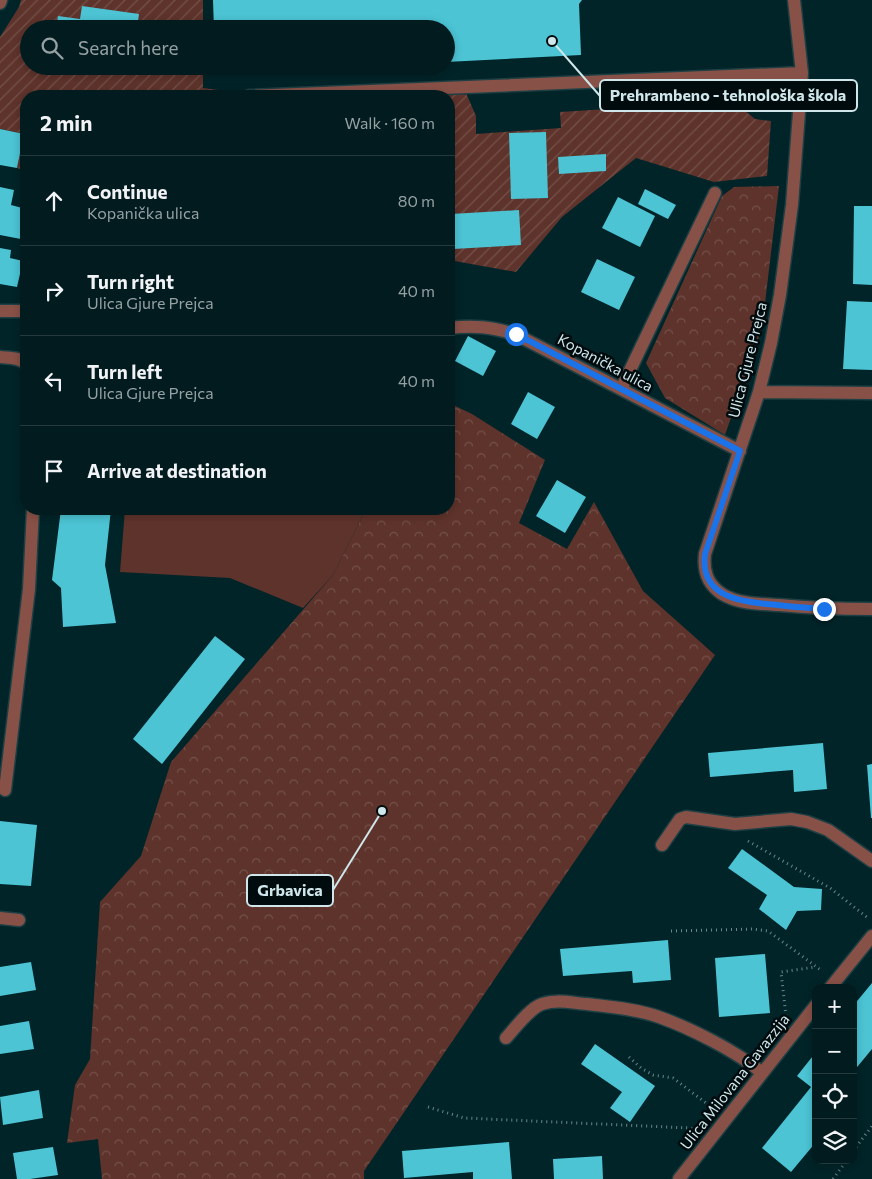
<!DOCTYPE html>
<meta charset="utf-8">
<style>
:root{--surface:#011b1e;--page:#0b2427;--text:#f1f3f6;--muted:#96a1a4;--line:#23393c}
body{margin:0;font-family:Commissioner,sans-serif;background:var(--page);color:var(--text)}
.controls{position:absolute;right:15px;bottom:15px;display:grid;overflow:hidden;border-radius:10px;box-shadow:0 2px 8px #0003}
.controls button{width:45px;height:45px;display:grid;place-items:center;padding:0;border:0;border-bottom:1px solid var(--line);background:var(--surface);color:var(--text);font:25px sans-serif}
.stop{position:absolute;width:15px;height:15px;margin:-11px;border:4px solid #1a73e8;border-radius:50%;background:#fff}
.stop.end{background:#1a73e8;border-color:#fff;box-shadow:0 1px 5px #0008}
.list{margin:0;padding:0;list-style:none}
h2{display:flex;justify-content:space-between;align-items:center;height:65px;margin:0;padding:0 20px;font-size:21px}
h2 small{font-size:16px;font-weight:400;color:var(--muted)}
.list li{display:grid;grid-template-columns:32px 1fr auto;gap:15px;align-items:center;box-sizing:border-box;height:90px;padding:0 20px;border-top:1px solid var(--line)}
.list b{display:block;font-size:19px;white-space:nowrap}
.list p{margin:0;font-size:16px;white-space:nowrap;color:var(--muted)}
.list em{font-size:16px;font-style:normal;color:var(--muted)}
.icon{flex:none;width:28px;height:28px;fill:none;stroke:currentColor;stroke-width:2;stroke-linecap:round;stroke-linejoin:round}
.map{position:relative;flex:none;width:872px;height:1179px;overflow:hidden}
.search{position:absolute;background:var(--surface);box-shadow:0 2px 8px #0003;left:20px;top:20px;width:435px;height:55px;display:flex;align-items:center;gap:12px;box-sizing:border-box;padding:0 18px;border-radius:28px;color:var(--muted);font-size:19px}
.panel{position:absolute;background:var(--surface);box-shadow:0 2px 8px #0003;left:20px;top:90px;width:435px;height:425px;border-radius:20px}
.map>svg:first-child{display:block}
</style>
<div class="map">
<svg width="872" height="1179" viewBox="0 0 872 1179">
<defs>
<pattern id="forest-crowns" width="20" height="18" patternUnits="userSpaceOnUse" patternTransform="scale(1.25)"><rect width="20" height="18" fill="#5e332b"/><path d="M2 6a3 3 0 1 1 6 0M12 15a3 3 0 1 1 6 0" fill="none" stroke="#74514a"/></pattern>
<pattern id="garden-furrows" width="10" height="10" patternUnits="userSpaceOnUse" patternTransform="scale(1.25)"><rect width="10" height="10" fill="#5e332b"/><path d="M-1 1l2-2M0 10L10 0M9 11l2-2" fill="none" stroke="#74514a"/></pattern>
</defs>
<rect width="100%" height="100%" fill="#012428"/>
<path fill="#5e332b" d="M125,509H366L333,575L303,608L230,578L120,572Z"/>
<path fill="url(#forest-crowns)" d="M779,186L762,328L725,435L665,398L646,363L722,196L734,187Z
M449,403L472,414L545,460L519,523L567,549L594,502L643,591L715,655L364,1171V1179H102L98,1139L67,1143L75,1085L90,1059L100,902L141,856L171,762L333,575L366,509H449Z"/>
<path fill="url(#garden-furrows)" d="M21,0H203V29H29V66H203V88L233,92L234,96H26V171L17,168L24,134L0,129V37L19,7Z
M466,93L476,116V134L561,128L560,112L733,101L755,119L771,121L767,176L714,182L636,158L562,217L516,272L449,260V96H407Z"/>
<path fill="#4cc4d4" d="M213,0H582L579,4L581,55L446,62V29H214Z
M82,6L139,14L137,29H56L58,16L80,19Z
M0,129L24,134L17,168L0,165Z
M546,132L548,198L511,199L509,133Z
M606,154V171L559,174L558,157Z
M0,187L14,190L11,205L26,209V240L0,235Z
M645,189L676,205L668,219L638,204Z
M618,197L655,216L640,247L602,228Z
M854,206H872V285L853,284Z
M519,210L521,245L453,249L451,214Z
M0,248L11,250L10,258L23,261L17,287L0,284Z
M597,259L635,277L619,310L581,292Z
M847,301L872,302V370L843,369Z
M468,336L496,351L483,376L455,361Z
M528,392L555,407L537,439L511,424Z
M557,480L586,497L565,533L536,516Z
M61,509H111L105,565L116,623L63,627L61,588L52,580Z
M215,636L245,659L162,764L133,739Z
M823,743L827,789L794,792L793,770L710,777L708,753Z
M872,764V818H871L867,765Z
M0,821L37,825L31,886L0,884Z
M742,849L794,887L822,889L821,910L797,911L786,930L759,909L767,895L728,868Z
M668,940L671,980L633,983L632,971L563,976L560,949Z
M765,954L770,1013L719,1017L715,958Z
M31,962L36,990L0,996V967Z
M872,983V1049L853,1072V1006Z
M29,1021L34,1049L0,1054V1026Z
M595,1044L655,1086L630,1122L610,1108L622,1092L581,1064Z
M816,1052V1142L791,1172L762,1148L811,1087L797,1076Z
M39,1090L43,1118L3,1125L0,1097Z
M509,1142L512,1179H473V1172L404,1178L402,1151Z
M53,1147L58,1175L30,1179H17L13,1153Z
M602,1156L603,1179H554L553,1159Z"/>
<g fill="none" stroke-linecap="round" stroke-linejoin="round">
<g stroke="#1e3f43" stroke-width="15">
<path id="minor" d="M794,0L802,73L792,205L780,295L771,343L759,392L705,554C703,571 707,584 722,594C738,604 760,604 779,605C810,608 841,609 872,609
M0,3L1,0
M249,96L802,73
M0,311H26
M449,328C474,325 491,327 515,334L740,451
M0,357C9,358 20,357 26,364
M621,389L715,193
M759,392L872,393
M5,790L29,589L33,509
M662,845L680,819L686,817L735,824L791,819L807,822L828,830L872,861
M0,918L19,920
M830,988L872,936
M506,1038C515,1028 530,1008 542,1004C557,999 572,1003 587,1004C611,1007 636,1009 659,1017C690,1028 738,1052 762,1073
M679,1179L816,1005"/>
</g>
<path stroke="#6a878b" stroke-width="3" stroke-dasharray="1 4" stroke-linecap="butt" d="M748,841L830,888L868,918
M671,931L753,929L768,931L822,971
M786,1016L781,972L815,967
M629,1057L641,1068L653,1075L673,1078L714,1109
M428,1107L464,1118L690,1128L698,1131
M853,1151L872,1126
M833,1179L847,1160"/>
<use href="#minor" stroke="#885147" stroke-width="12"/>
</g>
<g fill="none" stroke-linecap="round" stroke-linejoin="round">
<path stroke="#1a73e8" stroke-width="6" d="M516,334L740,451L705,554C699,599 744,602 778,605C793,607 809,608 824,609"/>
</g>
<g text-anchor="middle" stroke-width="5" stroke-linejoin="round" paint-order="stroke">
<g font-size="15" fill="#cfe6ea" stroke="#000b0e">
<text transform="translate(748 360) rotate(-76)" y="5">Ulica Gjure Prejca</text>
<text transform="translate(605 363) rotate(28)" y="5">Kopanička ulica</text>
<text transform="translate(735 1082) rotate(-52)" y="5">Ulica Milovana Gavazzija</text>
</g>
</g>
<path fill="none" stroke="#cfe6ea" stroke-width="2" d="M552 41L600 96M382 811L333 890"/>
<g fill="#cfe6ea" stroke="#000b0e" stroke-width="2">
<circle cx="552" cy="41" r="5"/>
<circle cx="382" cy="811" r="5"/>
</g>
<g fill="#000b0e" stroke="#cfe6ea" stroke-width="2">
<rect x="600" y="80" width="257" height="31" rx="5"/>
<rect x="247" y="875" width="86" height="31" rx="5"/>
</g>
<g font-size="16" text-anchor="middle" font-weight="bold" fill="#cfe6ea">
<text x="728" y="101">Prehrambeno - tehnološka škola</text>
<text x="290" y="896">Grbavica</text>
</g>
</svg>
<div class="controls">
<button>+</button>
<button>−</button>
<button><svg class="icon" aria-label="locate" viewBox="0 0 24 24"><circle cx="12" cy="12" r="6"/><path d="M12 2v4M12 18v4M2 12h4M18 12h4"/></svg></button>
<button><svg class="icon" aria-label="layers" viewBox="0 0 24 24"><path d="M12 4l9 5-9 5-9-5zM3 14l9 5 9-5"/></svg></button>
</div>
<div class="stop" style="left:516px;top:334px"></div>
<div class="stop end" style="left:824px;top:609px"></div>
<div class="search"><svg class="icon" aria-label="search" viewBox="0 0 24 24"><circle cx="10" cy="10" r="6"/><path d="M15 15l6 6"/></svg>Search here</div>
<section class="panel">
<h2>2 min<small>Walk · 160 m</small></h2>
<ul class="list">
<li><svg class="icon" aria-label="ahead" viewBox="0 0 24 24"><path d="M12 20V5M6 11l6-6 6 6"/></svg><div><b>Continue</b><p>Kopanička ulica</p></div><em>80 m</em></li>
<li><svg class="icon" aria-label="right" viewBox="0 0 24 24"><path d="M7 20v-9h11M14 6l5 5-5 5"/></svg><div><b>Turn right</b><p>Ulica Gjure Prejca</p></div><em>40 m</em></li>
<li><svg class="icon" aria-label="left" viewBox="0 0 24 24"><path d="M17 20v-9H6M10 6l-5 5 5 5"/></svg><div><b>Turn left</b><p>Ulica Gjure Prejca</p></div><em>40 m</em></li>
<li><svg class="icon" aria-label="arrive" viewBox="0 0 24 24"><path d="M6 21V4h12l-3 4 3 4H6"/></svg><div><b>Arrive at destination</b></div></li>
</ul>
</section>
</div>
